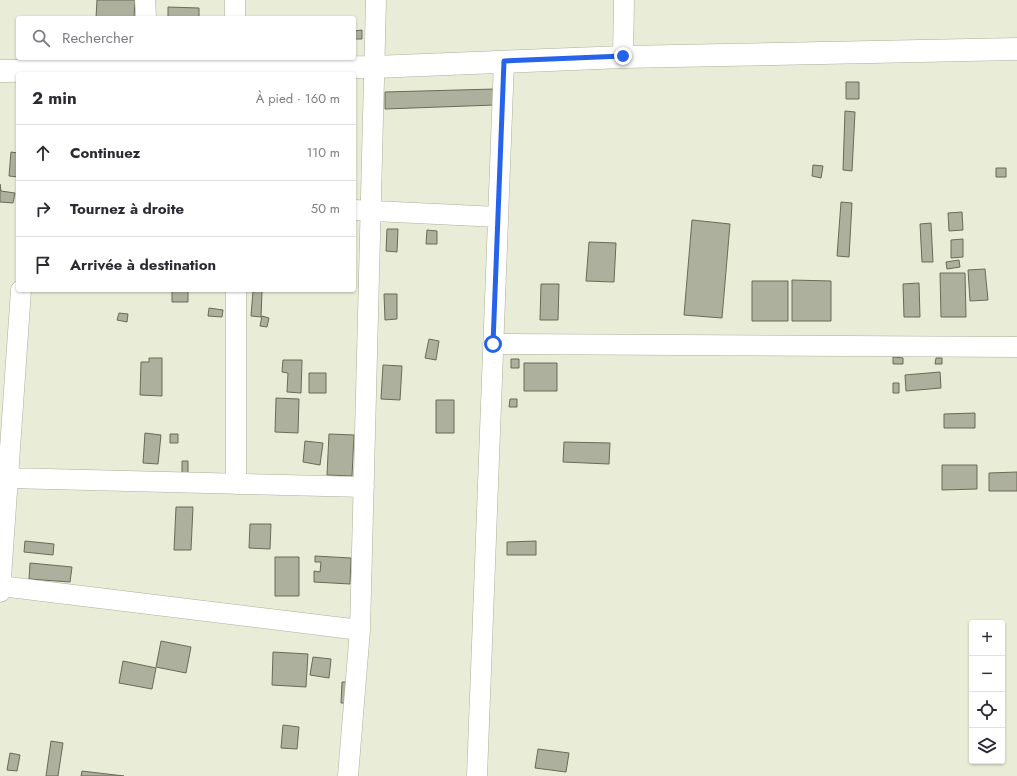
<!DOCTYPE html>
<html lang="fr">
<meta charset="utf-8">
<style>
:root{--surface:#fff;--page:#f2f2f3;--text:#2b2b33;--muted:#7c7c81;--line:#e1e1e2}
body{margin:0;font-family:Jost,sans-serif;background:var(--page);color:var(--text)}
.controls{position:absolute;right:12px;bottom:12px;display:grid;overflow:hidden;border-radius:4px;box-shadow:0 1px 3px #0004}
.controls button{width:36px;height:36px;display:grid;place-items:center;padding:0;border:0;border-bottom:1px solid var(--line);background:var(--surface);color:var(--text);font:20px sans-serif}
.stop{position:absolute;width:12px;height:12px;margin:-9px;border:3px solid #2563eb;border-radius:50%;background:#fff}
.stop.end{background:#2563eb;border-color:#fff;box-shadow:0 1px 4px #0008}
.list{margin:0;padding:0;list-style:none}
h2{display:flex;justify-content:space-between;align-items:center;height:52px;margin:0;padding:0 16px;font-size:17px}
h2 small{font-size:13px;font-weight:400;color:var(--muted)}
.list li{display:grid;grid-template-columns:26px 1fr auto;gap:12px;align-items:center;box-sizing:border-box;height:56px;padding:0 16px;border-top:1px solid var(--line)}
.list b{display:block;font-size:15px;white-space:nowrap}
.list em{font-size:13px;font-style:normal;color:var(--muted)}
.icon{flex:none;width:22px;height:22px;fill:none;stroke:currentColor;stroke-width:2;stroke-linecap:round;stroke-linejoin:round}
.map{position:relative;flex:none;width:1017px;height:776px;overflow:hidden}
.search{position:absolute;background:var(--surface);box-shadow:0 1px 3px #0004;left:16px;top:16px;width:340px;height:44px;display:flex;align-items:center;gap:10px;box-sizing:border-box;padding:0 14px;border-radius:4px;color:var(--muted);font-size:15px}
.panel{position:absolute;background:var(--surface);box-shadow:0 1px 3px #0004;left:16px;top:72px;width:340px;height:220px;border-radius:4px}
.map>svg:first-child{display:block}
</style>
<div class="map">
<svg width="1017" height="776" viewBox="0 0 1017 776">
<rect width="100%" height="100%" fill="#e9edd7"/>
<path fill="#adb09c" stroke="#686b58" d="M97,0H135L134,18H96Z
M168,7L199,8V18H168Z
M362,30V39H354V31Z
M846,82H859V99H846Z
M495,89V105L385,109V92Z
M845,111L855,112L852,171L843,170Z
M11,152L18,153V177L9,176Z
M813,165L823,166L821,178L812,176Z
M996,168H1006V177H996Z
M0,184L1,191L15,193L13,203L0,202Z
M841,202L852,203L849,257L837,256Z
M962,212L963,230L949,231L948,213Z
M692,220L730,224L722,318L684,315Z
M931,223L933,262H922L920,224Z
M387,229H398L397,252L386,251Z
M427,230L437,231V244H426Z
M963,239V257L951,258V240Z
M589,242L616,243L614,282L586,281Z
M959,260L960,267L947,269L946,262Z
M985,269L988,300L970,301L968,270Z
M940,273H965L966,317H941Z
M792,280L831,281V321H792Z
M752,281H788V321H752Z
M919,283L920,317H904L903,284Z
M541,284H559L558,320H540Z
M172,290H188V302H172Z
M253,291H262L261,317L251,316Z
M384,294H397V319L385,320Z
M209,308L223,310L222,317L208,316Z
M119,313L128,314L127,322L117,320Z
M262,316L269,318L267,327L260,326Z
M429,339L439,341L436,360L425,358Z
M893,357L903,358V364H893Z
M149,358H162V396L140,395L141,362H149Z
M936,358H942V364H935Z
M511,359H519V368H511Z
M283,360H302L301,393L287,392L288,373L282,372Z
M524,363H557V391H524Z
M383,365L402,366L400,400L381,399Z
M940,372L941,388L906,391L905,375Z
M309,373H326V393H309Z
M893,383H899V393H893Z
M276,398L299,399L298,433L275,432Z
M510,399H517V407H509Z
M436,400H454V433H436Z
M975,413V428H944V414Z
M145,433L161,435L158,464L143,463Z
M170,434H178V443H170Z
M329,434L354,435L352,476L327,475Z
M305,441L323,443L320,465L303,462Z
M564,442L610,443L609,464L563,462Z
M182,461H188V473H182Z
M942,465H977V489L942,490Z
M1017,472V491H989V473Z
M176,507H193L191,550H174Z
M250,524H271L270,549L249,548Z
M25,541L54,544L53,555L24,552Z
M536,541V555H507V542Z
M315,556L351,558L350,584L314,582V571L320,572L321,562H315Z
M275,557H299V596H275Z
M30,563L72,567L70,582L29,579Z
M161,641L191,647L186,673L156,667Z
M273,652L308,654L306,687L272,685Z
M313,657L331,659L329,678L310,675Z
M123,661L156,668L152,689L119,683Z
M342,682H349L348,703H341Z
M283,725L299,727L297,749L281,748Z
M51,741L63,743L58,776H46Z
M538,749L569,753L566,772L535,768Z
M10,753L20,755L17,771L7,770Z
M82,771L124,776H81Z"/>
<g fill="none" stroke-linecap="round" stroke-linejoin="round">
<g stroke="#acaf9b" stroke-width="21">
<path id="street" d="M145,0L146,18
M235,0V18
M623,57L624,0
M354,210L498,217
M236,290V484
M493,344L1017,347
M8,478L364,487
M0,586L360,630
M0,592L21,290
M348,776L360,630L376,0
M477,776L504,61"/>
</g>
<g stroke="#acaf9b" stroke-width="23">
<path id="secondary" d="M0,71L374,67L623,57L1017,49"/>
</g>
<use href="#street" stroke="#fff" stroke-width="20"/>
<use href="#secondary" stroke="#fff" stroke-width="22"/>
</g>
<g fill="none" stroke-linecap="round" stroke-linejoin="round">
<path stroke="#2563eb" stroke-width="5" d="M493,344L504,61L623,56"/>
</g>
</svg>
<div class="controls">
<button>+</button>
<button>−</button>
<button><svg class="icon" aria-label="locate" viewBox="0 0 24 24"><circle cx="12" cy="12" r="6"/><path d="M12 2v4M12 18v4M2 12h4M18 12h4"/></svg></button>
<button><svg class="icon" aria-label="layers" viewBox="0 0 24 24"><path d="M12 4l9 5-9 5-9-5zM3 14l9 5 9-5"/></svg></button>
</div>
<div class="stop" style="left:493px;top:344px"></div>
<div class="stop end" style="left:623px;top:56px"></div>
<div class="search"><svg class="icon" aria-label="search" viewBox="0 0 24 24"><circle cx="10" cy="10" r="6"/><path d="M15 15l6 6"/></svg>Rechercher</div>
<section class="panel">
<h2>2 min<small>À pied · 160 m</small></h2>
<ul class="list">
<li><svg class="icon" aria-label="ahead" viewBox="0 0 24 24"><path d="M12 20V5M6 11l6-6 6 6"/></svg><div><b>Continuez</b></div><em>110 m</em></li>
<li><svg class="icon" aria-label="right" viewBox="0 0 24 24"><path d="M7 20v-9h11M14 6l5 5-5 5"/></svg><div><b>Tournez à droite</b></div><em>50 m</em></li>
<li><svg class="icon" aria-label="arrive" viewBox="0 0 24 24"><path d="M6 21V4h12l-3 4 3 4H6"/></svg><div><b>Arrivée à destination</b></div></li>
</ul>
</section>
</div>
